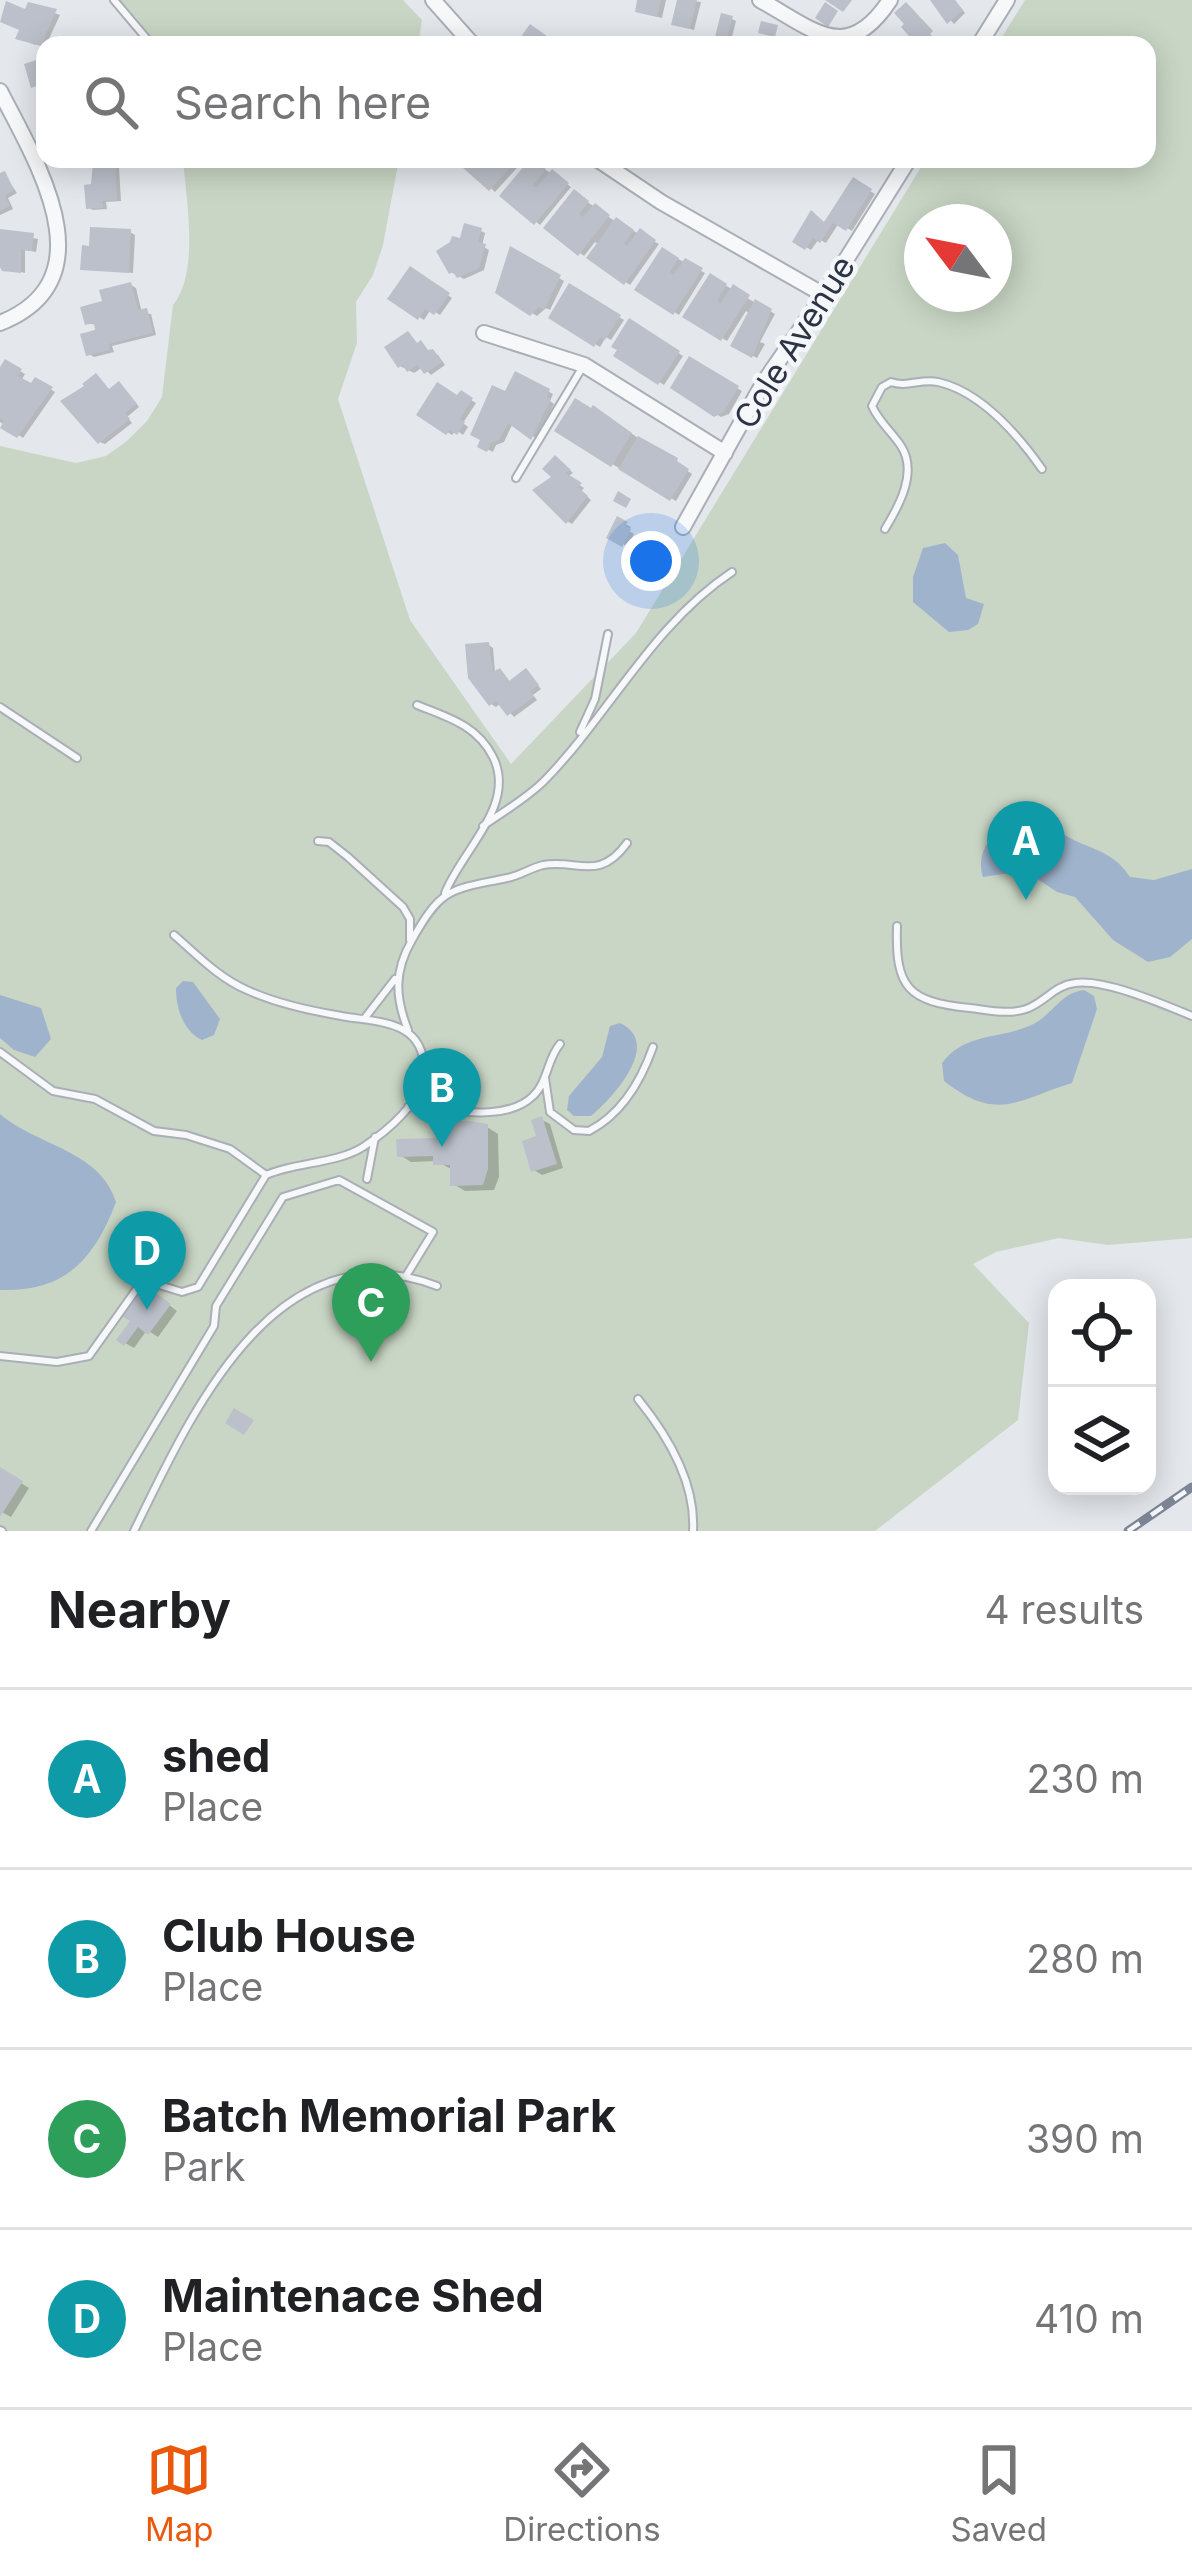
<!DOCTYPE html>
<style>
:root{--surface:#fff;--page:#f6f6f6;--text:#202124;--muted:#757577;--line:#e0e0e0;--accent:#ea580c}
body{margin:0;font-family:Inter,sans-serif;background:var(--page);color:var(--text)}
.controls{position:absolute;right:36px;bottom:36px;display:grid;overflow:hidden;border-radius:24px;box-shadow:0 6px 30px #0003}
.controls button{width:108px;height:108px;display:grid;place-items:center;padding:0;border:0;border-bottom:3px solid var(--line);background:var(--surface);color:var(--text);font:60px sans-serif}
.compass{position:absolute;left:904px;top:204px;width:108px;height:108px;border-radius:50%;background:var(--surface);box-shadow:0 6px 30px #0003;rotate:302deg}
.you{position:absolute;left:651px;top:561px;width:42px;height:42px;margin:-30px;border:9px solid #fff;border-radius:50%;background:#1a73e8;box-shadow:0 0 0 18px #1a73e833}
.badge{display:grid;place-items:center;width:78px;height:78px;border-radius:50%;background:var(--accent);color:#fff;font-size:39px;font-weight:700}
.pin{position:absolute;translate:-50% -99px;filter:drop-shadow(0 3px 6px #0008)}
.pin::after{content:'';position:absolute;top:63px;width:42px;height:36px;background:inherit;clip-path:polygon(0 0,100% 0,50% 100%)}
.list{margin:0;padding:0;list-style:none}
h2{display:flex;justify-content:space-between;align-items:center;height:156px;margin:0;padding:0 48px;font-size:51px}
h2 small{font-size:39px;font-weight:400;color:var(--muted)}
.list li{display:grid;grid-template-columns:78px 1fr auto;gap:36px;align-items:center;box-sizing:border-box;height:180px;padding:0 48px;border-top:3px solid var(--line)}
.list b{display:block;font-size:45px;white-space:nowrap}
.list p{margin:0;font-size:39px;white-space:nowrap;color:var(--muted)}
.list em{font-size:39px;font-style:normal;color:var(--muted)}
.icon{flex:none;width:66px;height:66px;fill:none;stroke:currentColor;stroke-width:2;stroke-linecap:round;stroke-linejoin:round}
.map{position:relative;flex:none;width:1192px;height:1531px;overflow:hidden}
.search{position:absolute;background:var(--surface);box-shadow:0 6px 30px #0003;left:36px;right:36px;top:36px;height:132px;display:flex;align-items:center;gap:30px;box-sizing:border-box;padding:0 42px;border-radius:24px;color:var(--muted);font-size:45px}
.sheet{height:876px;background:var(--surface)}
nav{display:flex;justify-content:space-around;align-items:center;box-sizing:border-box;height:168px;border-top:3px solid var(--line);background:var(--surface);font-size:33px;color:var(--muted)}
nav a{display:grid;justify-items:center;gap:6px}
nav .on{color:var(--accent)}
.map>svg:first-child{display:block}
</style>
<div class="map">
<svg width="1192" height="1531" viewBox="0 0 1192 1531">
<rect width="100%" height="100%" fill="#e4e7ec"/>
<path fill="#c9d6c5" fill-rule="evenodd" d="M112,0H403L422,20L418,45H152Z
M1025,0H1192V1238L1108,1245L1059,1238L996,1252L973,1264L1029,1323L1018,1420L875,1531H0V446L76,463L106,456L127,441L147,421L162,397L173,305C200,272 186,199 183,159H399L383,245L373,275L356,302L357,343L338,399L410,620L511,764L636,633L926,159H1147V45H997ZM922,222H994V294H922Z"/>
<path fill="#9fb4cc" d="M945,543L958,555L966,598L984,604L978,624L968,630L949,632L913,602V577L923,548Z
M1038,808C1070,855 1105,838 1130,877L1154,880L1192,869V939L1170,957L1148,962L1113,940L1075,897L1057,892L1033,876L1023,871L983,877C972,843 1009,815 1038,808Z
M183,981L193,982L220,1019L214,1035L202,1040C183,1031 176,1008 176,988Z
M1084,990L1094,996L1097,1009L1072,1083C1015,1101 997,1122 944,1081L942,1063C964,1033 999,1039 1029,1026C1052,1017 1059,993 1084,990Z
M0,995L41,1008L51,1039L35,1057L14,1050L0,1038Z
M620,1023C663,1043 613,1098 591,1116H574L567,1110L569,1096L602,1057L610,1026Z
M0,1114C37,1146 100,1150 116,1202C94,1260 65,1292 0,1290Z"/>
<path fill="#0003" d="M641,0H666L662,18L643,13Z
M681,0L701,2L694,30L680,26Z
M933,0H955L965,13L954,24Z
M30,5L60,15L46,45L37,41L35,45L19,37Z
M732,19L736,21L730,45H716Z
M461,159H525L495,192Z
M537,164L571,187L540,225L504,196Z
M114,165L119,167L121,201L106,202L107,209L93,210L89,208Z
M4,174L17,193L8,198L13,209L0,215V177Z
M854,181L875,194L852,231L839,223L826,243L819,239L811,250L796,241L826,226Z
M579,196L616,222L659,244L630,285L591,257L600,245L595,242L584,256L547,228Z
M481,231L485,233L482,246L489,250L484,270L464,279L451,272L462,242Z
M0,232L38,239L36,252L25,250V273L0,267Z
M130,232L135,235L133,273L83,268Z
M511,250L564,281L550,310L546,308L537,316L498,292Z
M663,251L705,273L679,315L638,289Z
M411,270L452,298L440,315L431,309L424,320L392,298Z
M711,277L775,314L760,342L765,344L757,358L734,345L750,314L746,311L727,341L686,316Z
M131,285L136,288L142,313L151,314L156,335L112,346L114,352L94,357L89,354L99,332L97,325L87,323L105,303Z
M570,287L624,320L611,340L606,337L600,347L552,317Z
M630,322L683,356L664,385L617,355Z
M408,334L419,346L438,355L445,365L431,375L423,367L414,373L400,366Z
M690,360L742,391L729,414L721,417L674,387Z
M6,363L25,374L21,381L32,387L36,381L55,392L23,438L0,422V375Z
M516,375L553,394L550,401L554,404L537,439L513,423L504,442L496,445L493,452L481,446Z
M97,377L111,392L124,388L139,407L127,417L132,423L105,444L100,442Z
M461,394L476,403L463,423L468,427L463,435L456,430L452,435L420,414L458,399Z
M598,411L692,474L676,501L612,464L592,412Z
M560,461L573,473L567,477L584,488L581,491L591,500L572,524L567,521L555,477Z
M618,520L631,527L629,531L634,534L627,546L610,537Z
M489,645L493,648L495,672L504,674L511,683L526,672L541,689L533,695L537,700L514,717L501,703L496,707L491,704Z
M542,1120L550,1124L563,1168L542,1175L534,1170Z
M487,1127L498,1134L499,1177L494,1190L465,1191L453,1184V1170L436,1161L411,1162L400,1155Z
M154,1293L177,1311L158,1337L147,1330L134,1348L120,1340Z
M0,1470L29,1488L11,1517L0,1511Z"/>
<path fill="#bbc0ca" d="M637,0H661L657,17L635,12Z
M677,0H697L690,29L671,25Z
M825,0H852L843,12Z
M930,0H954L963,10L947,24Z
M6,1L25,9L28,2L57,9L41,46L15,39L19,30L0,22Z
M825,2L838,11L828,27L815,18Z
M906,2L933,31L930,34L941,45H917L901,27L904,24L894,13Z
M721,13L733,16L725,45H713Z
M761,21L778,25L775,37L758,33Z
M530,24L554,41L556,38L567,45H524L518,41Z
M39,59L45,61V101L39,103V85L31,88L24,64Z
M453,159H518L489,191Z
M530,159L546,169L533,185L536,188L552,169L569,183L534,225L499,196Z
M115,162L117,200L102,201L103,208L86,209L84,185L91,184L93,163Z
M5,171L14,190L5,195L10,206L0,211V173Z
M853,177L872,189L846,231L833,223L820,243L813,238L805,250L792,242L811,210L824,222Z
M574,189L589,201L579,214L583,217L595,203L610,215L578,256L543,228Z
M616,217L634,230L624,244L627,246L640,228L656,240L624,285L586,258Z
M464,223L482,228L478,242L486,244L479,268L457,278L453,272L449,274L436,251L450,242L452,236L460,238Z
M90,227L131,229L129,273L80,270L82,245L89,246Z
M0,229L34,233L32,251L21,250V273L2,271L0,267Z
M510,246L561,275L544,310L539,307L530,316L495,293Z
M662,247L679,258L670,272L674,275L685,258L703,268L673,315L634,290Z
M410,266L450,293L434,315L425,309L418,320L387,299Z
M710,273L727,284L717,301L721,303L733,284L750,295L721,341L682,317Z
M131,282L138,310L147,308L153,333L109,344L110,350L86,356L80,334L95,330L94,323L85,325L80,307L102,301L99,290Z
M569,283L621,315L605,340L600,337L594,347L548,318Z
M755,299L772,309L752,358L730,346Z
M629,318L680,351L658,385L613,356L617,350L611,347Z
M408,331L417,343L421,340L428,350L433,349L442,362L424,374L418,365L407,372L403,365L398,368L384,347Z
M689,356L739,386L724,412L714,417L670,388Z
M5,359L22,369L18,376L31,383L35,377L53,387L17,438L0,428L4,421L0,418V367Z
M515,371L550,389L547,397L551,399L531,440L508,423L499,440L491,443L487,452L477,447L480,440L470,435L492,385L505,391Z
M96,373L109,389L119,381L137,404L125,413L130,419L98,444L60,401L84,386L82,384Z
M437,382L457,395L461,390L473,398L460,419L465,422L457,435L450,430L446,435L416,415Z
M575,398L591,408L593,405L632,433L611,467L554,431Z
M638,436L678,458L677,461L689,469L670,501L618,469Z
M555,455L571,470L566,473L582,483L578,487L588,496L566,524L532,490L551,477L542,469Z
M618,491L631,499L626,508L613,501Z
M617,516L628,522L625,526L631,529L622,547L606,538Z
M489,642L493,672L500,668L509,681L526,668L539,685L530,691L534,697L507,716L496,701L489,706L468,678L465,644Z
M542,1116L557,1164L531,1172L522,1141L536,1136L531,1120Z
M470,1121L488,1124V1169L483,1185L450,1186V1165H433V1156L397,1157L396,1139L436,1138V1122Z
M145,1285L171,1304L148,1335L138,1327L124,1346L116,1340L130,1321L122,1316Z
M234,1408L254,1420L244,1435L225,1423Z
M0,1467L23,1481L0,1517Z"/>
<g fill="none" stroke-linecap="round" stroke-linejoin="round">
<g stroke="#a9aeb7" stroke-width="10">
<path id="lane" d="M114,0L152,45
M516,478L582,368
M885,529C899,506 918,472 901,446C892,432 879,422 872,406L882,387L891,382C907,388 921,378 938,382C982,392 1018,435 1042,469
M417,705C447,717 477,725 493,757C517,805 462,850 445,893
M0,707L77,758
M580,732L595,699L608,634
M483,826C503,812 527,798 544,781C609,715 652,625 732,572
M318,841L329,842L348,857L403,907L410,919V940
M897,926C895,988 908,1002 970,1008C988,1010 1008,1015 1026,1009C1044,1003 1055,985 1075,983C1105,979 1163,1004 1192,1016
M364,1019L395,979
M408,1030C395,997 394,971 412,940C442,886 451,890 507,878C520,876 530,868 543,865C578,859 599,882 627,843
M0,1052L53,1091L95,1099L154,1131L186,1135L230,1149L266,1175
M545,1078L550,1112L574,1130L589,1131C622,1114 641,1081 653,1047
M408,1107C444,1108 505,1124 533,1096C548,1082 547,1059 560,1044
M367,1179L375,1137
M0,1356L57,1362L89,1356L143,1280L182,1292L198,1287L266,1175C295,1162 336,1164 363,1147C386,1132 424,1101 424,1071C425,1017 373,1023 336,1015C307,1010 273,1002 247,990C219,978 197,955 174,935
M638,1399C668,1436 696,1482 693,1531
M0,1530L2,1531
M91,1531L214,1326L216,1306L283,1197L339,1180L433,1232L406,1276
M134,1531C190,1416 275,1224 437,1286"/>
</g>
<g stroke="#a9aeb7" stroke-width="18">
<path id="street" d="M433,0L473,45
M760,0C813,29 847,66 890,0
M979,45L1007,0
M0,91C35,160 111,279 0,323
M597,159L661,202L824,295
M484,333L584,365L725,453
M683,527L764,382L824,295L909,159"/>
</g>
<use href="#lane" stroke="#f7f8fa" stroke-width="6"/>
<use href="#street" stroke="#f7f8fa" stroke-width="14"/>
<g stroke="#7d8696" stroke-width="9">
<path id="rail" d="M1128,1531L1192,1487"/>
</g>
<use href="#rail" stroke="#f4f6f9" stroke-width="4.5" stroke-dasharray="14" stroke-linecap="butt"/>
</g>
<g text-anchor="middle" stroke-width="9" stroke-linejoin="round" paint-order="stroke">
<g font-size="33" fill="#2b3445" stroke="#f4f6f9">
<text transform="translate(794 342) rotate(-58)" y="12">Cole Avenue</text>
</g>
</g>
</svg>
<div class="controls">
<button><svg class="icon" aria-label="locate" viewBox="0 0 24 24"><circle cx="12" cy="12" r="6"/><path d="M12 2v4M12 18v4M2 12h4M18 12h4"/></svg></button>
<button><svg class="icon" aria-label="layers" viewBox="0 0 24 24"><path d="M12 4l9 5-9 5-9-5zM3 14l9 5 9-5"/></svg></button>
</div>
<svg class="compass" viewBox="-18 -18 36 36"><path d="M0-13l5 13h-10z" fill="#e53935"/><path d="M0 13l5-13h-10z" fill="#757577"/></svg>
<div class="you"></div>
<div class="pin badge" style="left:1026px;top:900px;background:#0f9aa8">A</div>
<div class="pin badge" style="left:442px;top:1147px;background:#0f9aa8">B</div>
<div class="pin badge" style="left:371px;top:1362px;background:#2e9e5b">C</div>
<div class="pin badge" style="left:147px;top:1310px;background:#0f9aa8">D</div>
<div class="search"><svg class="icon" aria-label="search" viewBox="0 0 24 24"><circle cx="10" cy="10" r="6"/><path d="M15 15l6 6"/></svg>Search here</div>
</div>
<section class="sheet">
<h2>Nearby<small>4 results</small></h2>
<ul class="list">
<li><span class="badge" style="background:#0f9aa8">A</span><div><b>shed</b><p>Place</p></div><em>230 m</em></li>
<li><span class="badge" style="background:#0f9aa8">B</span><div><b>Club House</b><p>Place</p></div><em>280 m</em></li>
<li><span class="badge" style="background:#2e9e5b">C</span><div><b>Batch Memorial Park</b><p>Park</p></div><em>390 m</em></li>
<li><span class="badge" style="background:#0f9aa8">D</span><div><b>Maintenace Shed</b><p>Place</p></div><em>410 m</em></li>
</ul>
</section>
<nav>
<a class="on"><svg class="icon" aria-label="map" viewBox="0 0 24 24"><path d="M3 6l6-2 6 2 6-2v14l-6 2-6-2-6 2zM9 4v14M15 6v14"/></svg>Map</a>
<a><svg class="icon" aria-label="directions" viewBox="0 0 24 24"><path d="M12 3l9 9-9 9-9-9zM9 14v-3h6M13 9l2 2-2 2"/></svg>Directions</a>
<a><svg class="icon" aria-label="saved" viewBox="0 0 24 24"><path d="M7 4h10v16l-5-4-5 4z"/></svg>Saved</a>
</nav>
